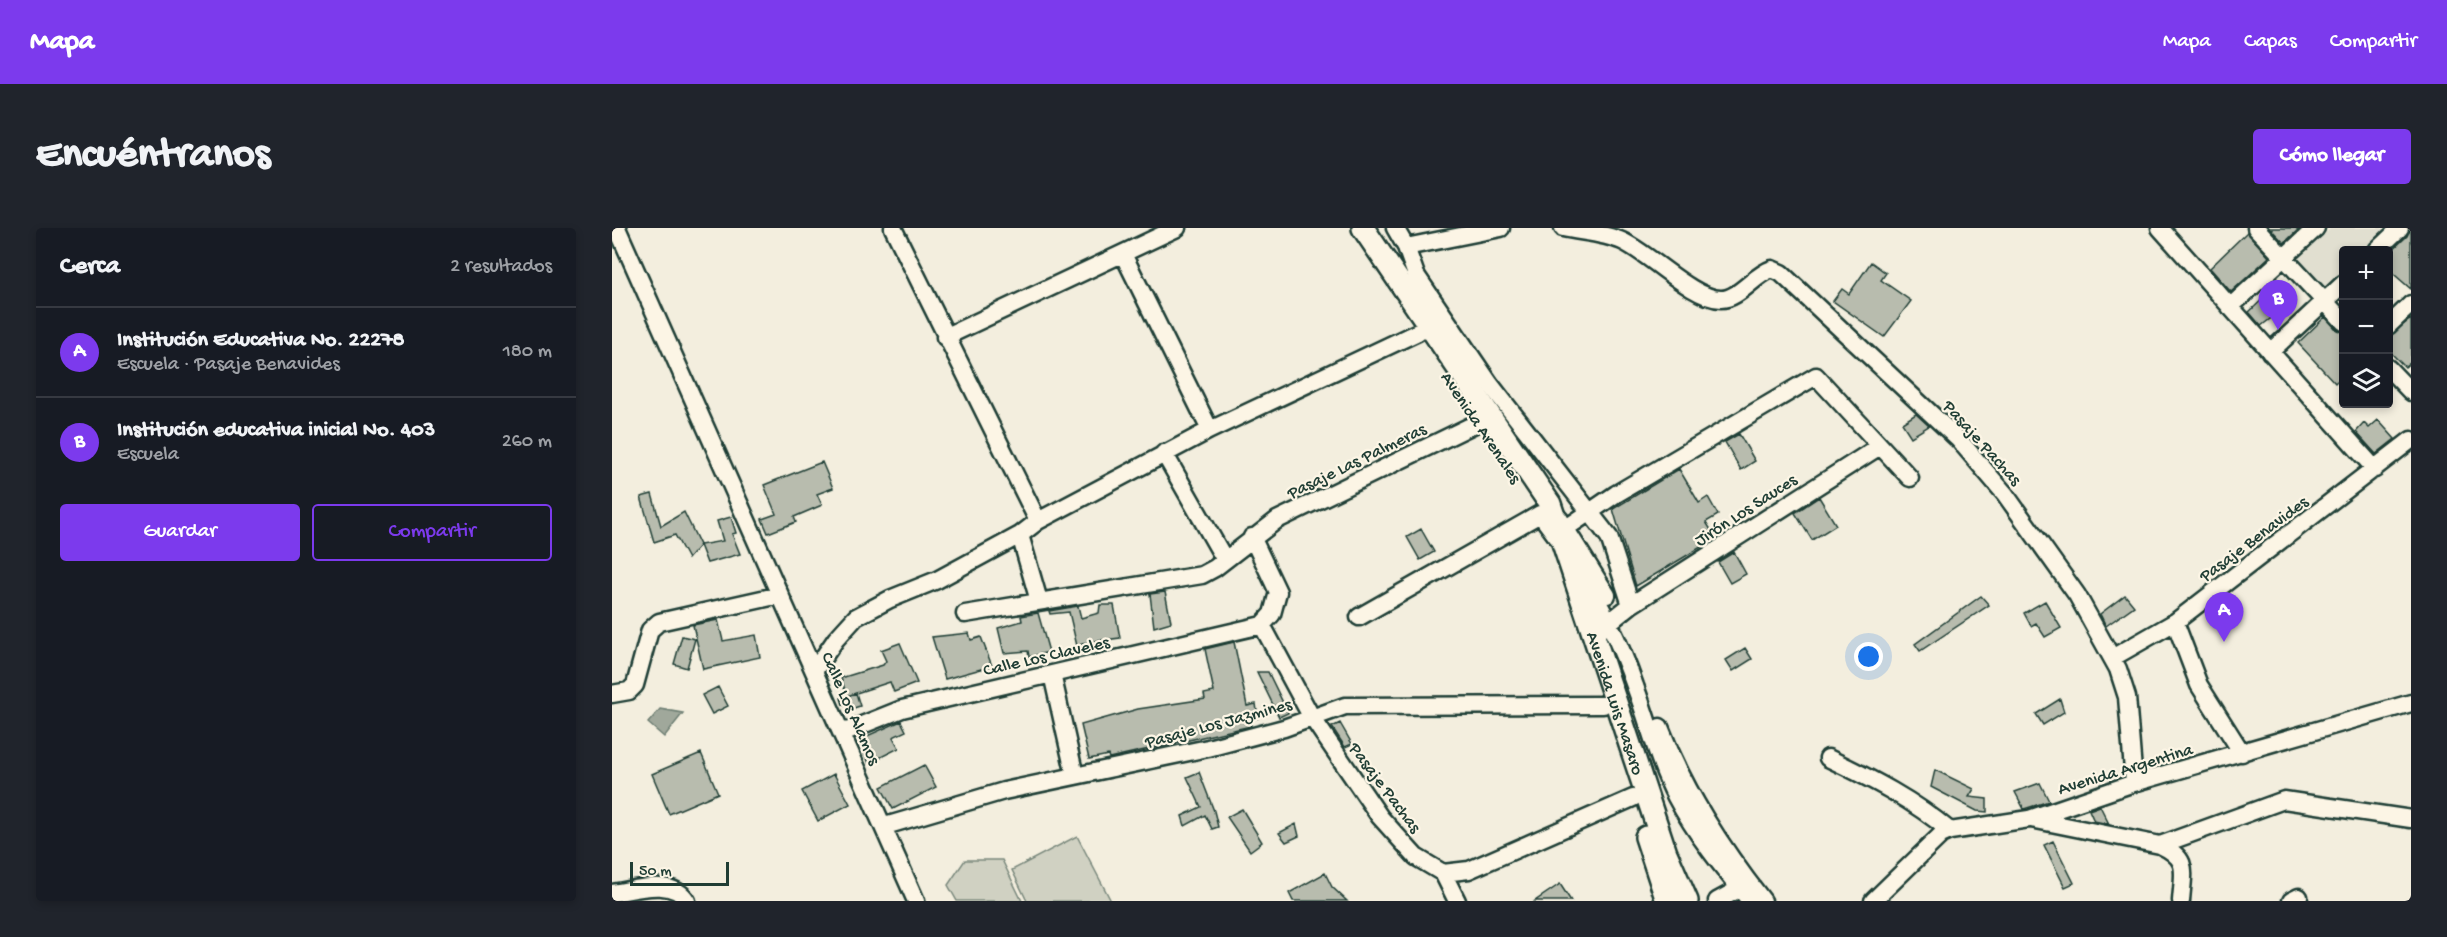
<!DOCTYPE html>
<html lang="es">
<meta charset="utf-8">
<style>
:root{--surface:#171b24;--page:#20242c;--text:#f1f3f6;--muted:#9ea1a6;--line:#363941;--accent:#7c3aed}
body{margin:0;font-family:"Gochi Hand",sans-serif;background:var(--page);color:var(--text)}
.controls{position:absolute;right:18px;top:18px;display:grid;overflow:hidden;border-radius:6px;box-shadow:0 3px 9px #0003}
.controls button{width:54px;height:54px;display:grid;place-items:center;padding:0;border:0;border-bottom:2px solid var(--line);background:var(--surface);color:var(--text);font:30px sans-serif}
.scale{position:absolute;left:18px;bottom:15px;width:99px;box-sizing:border-box;padding-left:6px;border:3px solid #1f3d34;border-top:0;font-size:16px;line-height:21px;white-space:nowrap;color:#1f3d34;-webkit-text-stroke:4px #fcf5e5;paint-order:stroke}
.you{position:absolute;left:1257px;top:429px;width:21px;height:21px;margin:-15px;border:4px solid #fff;border-radius:50%;background:#1a73e8;box-shadow:0 0 0 9px #1a73e833}
.badge{display:grid;place-items:center;width:39px;height:39px;border-radius:50%;background:var(--accent);color:#fff;font-size:20px;font-weight:700}
.pin{position:absolute;translate:-50% -50px;filter:drop-shadow(0 2px 3px #0008)}
.pin::after{content:'';position:absolute;top:32px;width:21px;height:18px;background:inherit;clip-path:polygon(0 0,100% 0,50% 100%)}
.list{margin:0;padding:0;list-style:none}
h2{display:flex;justify-content:space-between;align-items:center;height:78px;margin:0;padding:0 24px;font-size:26px}
h2 small{font-size:20px;font-weight:400;color:var(--muted)}
.list li{display:grid;grid-template-columns:39px 1fr auto;gap:18px;align-items:center;box-sizing:border-box;height:90px;padding:0 24px;border-top:2px solid var(--line)}
.list b{display:block;font-size:22px;white-space:nowrap}
.list p{margin:0;font-size:20px;white-space:nowrap;color:var(--muted)}
.list em{font-size:20px;font-style:normal;color:var(--muted)}
.actions{display:flex;gap:12px;padding:18px 24px}
.actions a{flex:1;padding:14px 0;border:2px solid var(--accent);border-radius:6px;text-align:center;font-size:21px;color:var(--accent)}
.actions .main{background:var(--accent);color:#fff}
.icon{flex:none;width:33px;height:33px;fill:none;stroke:currentColor;stroke-width:2;stroke-linecap:round;stroke-linejoin:round}
.map{position:relative;flex:none;width:1799px;height:673px;overflow:hidden;border-radius:6px}
header{display:flex;align-items:center;gap:36px;box-sizing:border-box;height:84px;padding:0 30px;background:var(--accent);color:#fff}
header strong{font-size:28px}
nav{display:flex;gap:33px;margin-inline-start:auto;font-size:21px}
.intro{display:flex;align-items:center;justify-content:space-between;box-sizing:border-box;height:144px;padding:0 36px}
h1{margin:0;font-size:42px}
.button{padding:15px 27px;border-radius:6px;background:var(--accent);color:#fff;font-size:21px;font-weight:700}
main{display:flex;gap:36px;padding:0 36px}
aside{flex:1;background:var(--surface);border-radius:6px;box-shadow:0 3px 9px #0003}
.map>svg:first-child{display:block}
</style>
<header>
<strong>Mapa</strong>
<nav><a>Mapa</a><a>Capas</a><a>Compartir</a></nav>
</header>
<div class="intro"><h1>Encuéntranos</h1><a class="button">Cómo llegar</a></div>
<main>
<aside>
<h2>Cerca<small>2 resultados</small></h2>
<ul class="list">
<li><span class="badge">A</span><div><b>Institución Educativa No. 22278</b><p>Escuela · Pasaje Benavides</p></div><em>180 m</em></li>
<li><span class="badge">B</span><div><b>Institución educativa inicial No. 403</b><p>Escuela</p></div><em>260 m</em></li>
</ul>
<div class="actions"><a class="main">Guardar</a><a>Compartir</a></div>
</aside>
<div class="map">
<svg width="1799" height="673" viewBox="0 0 1799 673">
<rect width="100%" height="100%" fill="#f3eede"/>
<filter id="ink" filterUnits="userSpaceOnUse"><feTurbulence type="fractalNoise" baseFrequency=".0167" numOctaves="2"/><feDisplacementMap in="SourceGraphic" scale="12" xChannelSelector="R" yChannelSelector="G"/><feConvolveMatrix kernelMatrix="1 2 1 2 8 2 1 2 1" color-interpolation-filters="sRGB"/></filter>
<g filter="url(#ink)">
<path fill="#e1dfd0" d="M1719,0H1770L1776,6L1758,22H1732L1731,48L1710,68L1680,37Z"/>
<path fill="#d0d1c2" stroke="#78877b" stroke-width="1.5" d="M465,608L499,673H415L400,642Z
M353,632H390L410,673H345L336,657Z"/>
<path fill="#a0a89b" stroke="#6c7d72" stroke-width="1.5" d="M48,481L71,485L52,509L36,495Z"/>
<path fill="#b8bcae" stroke="#1f3d34" stroke-width="1.5" d="M1658,0H1688L1672,15Z
M1799,0V61L1776,41V26L1795,8Z
M1635,4L1657,29L1619,64L1598,40Z
M1259,34L1274,45L1269,52L1299,73L1272,109L1221,73L1230,61L1237,66Z
M1656,66L1671,81L1649,98L1637,84Z
M1713,89L1725,102L1731,104V147L1723,155L1686,115Z
M1799,91V134L1793,139L1776,122V108Z
M1304,186L1317,198L1299,209L1290,195Z
M1766,192L1783,211L1764,226L1744,204L1752,195L1757,200Z
M1127,206L1143,233L1129,242L1113,214Z
M210,234L221,260L205,266L210,277L182,289L184,294L156,305L150,291L164,286L152,257Z
M1067,241L1087,275L1096,269L1106,287L1094,294L1104,310L1024,358L1001,281Z
M40,266L49,298L72,284L88,317L76,331L63,307L42,314L29,269Z
M1207,269L1224,297L1200,312L1183,285Z
M119,289L124,305L120,306L128,326L95,335L88,317L111,313L105,293Z
M809,301L822,324L808,332L795,309Z
M1122,324L1134,346L1118,355L1106,334Z
M553,364L559,394L542,399L538,366Z
M1513,367L1522,378L1494,398L1488,386Z
M1369,368L1377,377L1308,423L1303,416Z
M1433,373L1449,400L1433,409L1424,395L1419,398L1412,385Z
M488,377H502L508,410L476,414L465,418L457,384L438,386L437,383L466,378L469,390L487,385Z
M426,385L437,424L417,429L416,423L392,425L386,400L410,393L409,388Z
M106,392L111,413L144,407L148,429L91,441L81,397Z
M357,405L359,412L369,409L380,438L333,451L320,409Z
M70,408L83,411L75,440L62,436Z
M622,414L635,478L644,476L646,490L638,492L639,498L497,530L496,527L477,531L469,497L526,481L593,471L592,466L602,464L593,421Z
M288,415L305,455L282,464L278,454L235,468L229,450L271,437L274,433L269,422Z
M1133,420L1140,431L1121,443L1114,432Z
M645,444H656L676,485L667,489Z
M106,459L116,478L100,486L90,467Z
M244,465L248,478L242,480L231,477L229,470Z
M1448,471L1452,484L1431,497L1424,486Z
M289,493L294,503L281,509L287,520L257,535L246,512Z
M728,495L740,516L733,519L720,499Z
M89,525L106,565L57,586L40,546Z
M312,537L324,559L281,581L269,559Z
M1323,542L1362,561L1357,569L1375,571V584L1365,583L1319,559Z
M587,544L602,583L606,599L600,601L593,587L573,598L570,588L589,579L575,549Z
M222,546L238,576L206,593L190,563Z
M1428,555L1437,573L1412,581L1403,564Z
M1488,578L1497,596L1482,593L1477,582Z
M630,581L650,614L638,623L615,589Z
M684,596L687,608L674,614L667,605Z
M1441,613L1462,655L1453,659L1432,617Z
M713,645L720,659L735,673H681L677,665Z
M948,656L959,673H923Z"/>
<g fill="none" stroke-linecap="round" stroke-linejoin="round">
<g stroke="#1f3d34" stroke-width="21">
<path id="minor" d="M5,0L304,673
M281,0L426,293
M783,0L794,19L804,47L878,156L997,309L1019,377
M951,0C969,4 992,5 1010,13C1037,25 1081,71 1109,71C1127,71 1142,47 1160,41L1169,45L1347,212L1393,266L1465,367L1506,441L1515,469L1522,555
M1548,0L1763,241
M1644,0L1732,94
M794,19L889,0
M1765,22L1788,0
M511,26L598,202
M1618,79L1704,0
M1776,98L1799,76
M333,109L565,0
M1658,124L1732,55
M1776,140L1799,164
M552,225L613,332
M947,290L995,367
M947,305L1004,266L1204,148L1298,250
M408,307L427,373
M640,309L666,364L660,386L650,397
M963,336C988,374 1008,414 1023,458C1037,495 1046,534 1064,569C1084,607 1111,640 1138,673
M353,386L590,347L603,340L665,292L867,194
M747,389L928,286L945,309
M1563,394L1587,457L1630,525
M650,397L699,488L768,589L804,629L831,645L845,673
M989,401L1019,377L1268,218
M1500,430L1563,394L1799,212
M202,443L224,411L244,389L278,371L325,352L408,307L426,293L598,202L806,104
M440,446L463,548
M0,466L17,463L23,457L38,402L47,394L168,367
M1048,499C1073,564 1109,619 1151,673
M230,505L290,481L650,397
M1216,530C1260,551 1301,572 1338,603
M1419,591L1548,617C1578,631 1571,643 1569,673
M273,598L392,563L596,520L672,500L733,478L991,477
M1548,617L1672,572L1799,591
M831,645L857,642L1021,570
M0,665C22,662 61,649 75,673
M1105,673L1136,656
M1261,673L1329,607L1338,603L1417,591L1522,555L1799,475
M1679,673L1687,669"/>
</g>
<g stroke="#1f3d34" stroke-width="26">
<g id="major">
<path id="s1" d="M751,0L938,276L1054,625L1075,673"/>
<path d="M1034,609L1055,673"/>
</g>
</g>
<use href="#minor" stroke="#fcf5e5" stroke-width="16"/>
<use href="#major" stroke="#fcf5e5" stroke-width="21"/>
</g>
</g>
<g text-anchor="middle" stroke-width="4.5" stroke-linejoin="round" paint-order="stroke">
<g font-size="18" fill="#1f3d34" stroke="#fcf5e5">
<text transform="translate(870 199) rotate(56)" y="6">Avenida Arenales</text>
<text transform="translate(1371 214) rotate(48)" y="6">Pasaje Pachas</text>
<text transform="translate(744 232) rotate(-26)" y="6">Pasaje Las Palmeras</text>
<text transform="translate(1133 281) rotate(-33)" y="6">Jirón Los Sauces</text>
<text transform="translate(1641 310) rotate(-37)" y="6">Pasaje Benavides</text>
<text transform="translate(434 427) rotate(-13)" y="6">Calle Los Claveles</text>
<text dy="6" stroke="none"><textPath href="#s1" startOffset="543">Avenida Luis Masaro</textPath></text>
<text transform="translate(240 480) rotate(66)" y="6">Calle Los Alamos</text>
<text transform="translate(606 494) rotate(-15)" y="6">Pasaje Los Jazmines</text>
<text transform="translate(1513 540) rotate(-17)" y="6">Avenida Argentina</text>
<text transform="translate(774 559) rotate(53)" y="6">Pasaje Pachas</text>
</g>
</g>
</svg>
<div class="controls">
<button>+</button>
<button>−</button>
<button><svg class="icon" aria-label="layers" viewBox="0 0 24 24"><path d="M12 4l9 5-9 5-9-5zM3 14l9 5 9-5"/></svg></button>
</div>
<div class="scale">50 m</div>
<div class="you"></div>
<div class="pin badge" style="left:1612px;top:414px">A</div>
<div class="pin badge" style="left:1666px;top:102px">B</div>
</div>
</main>
